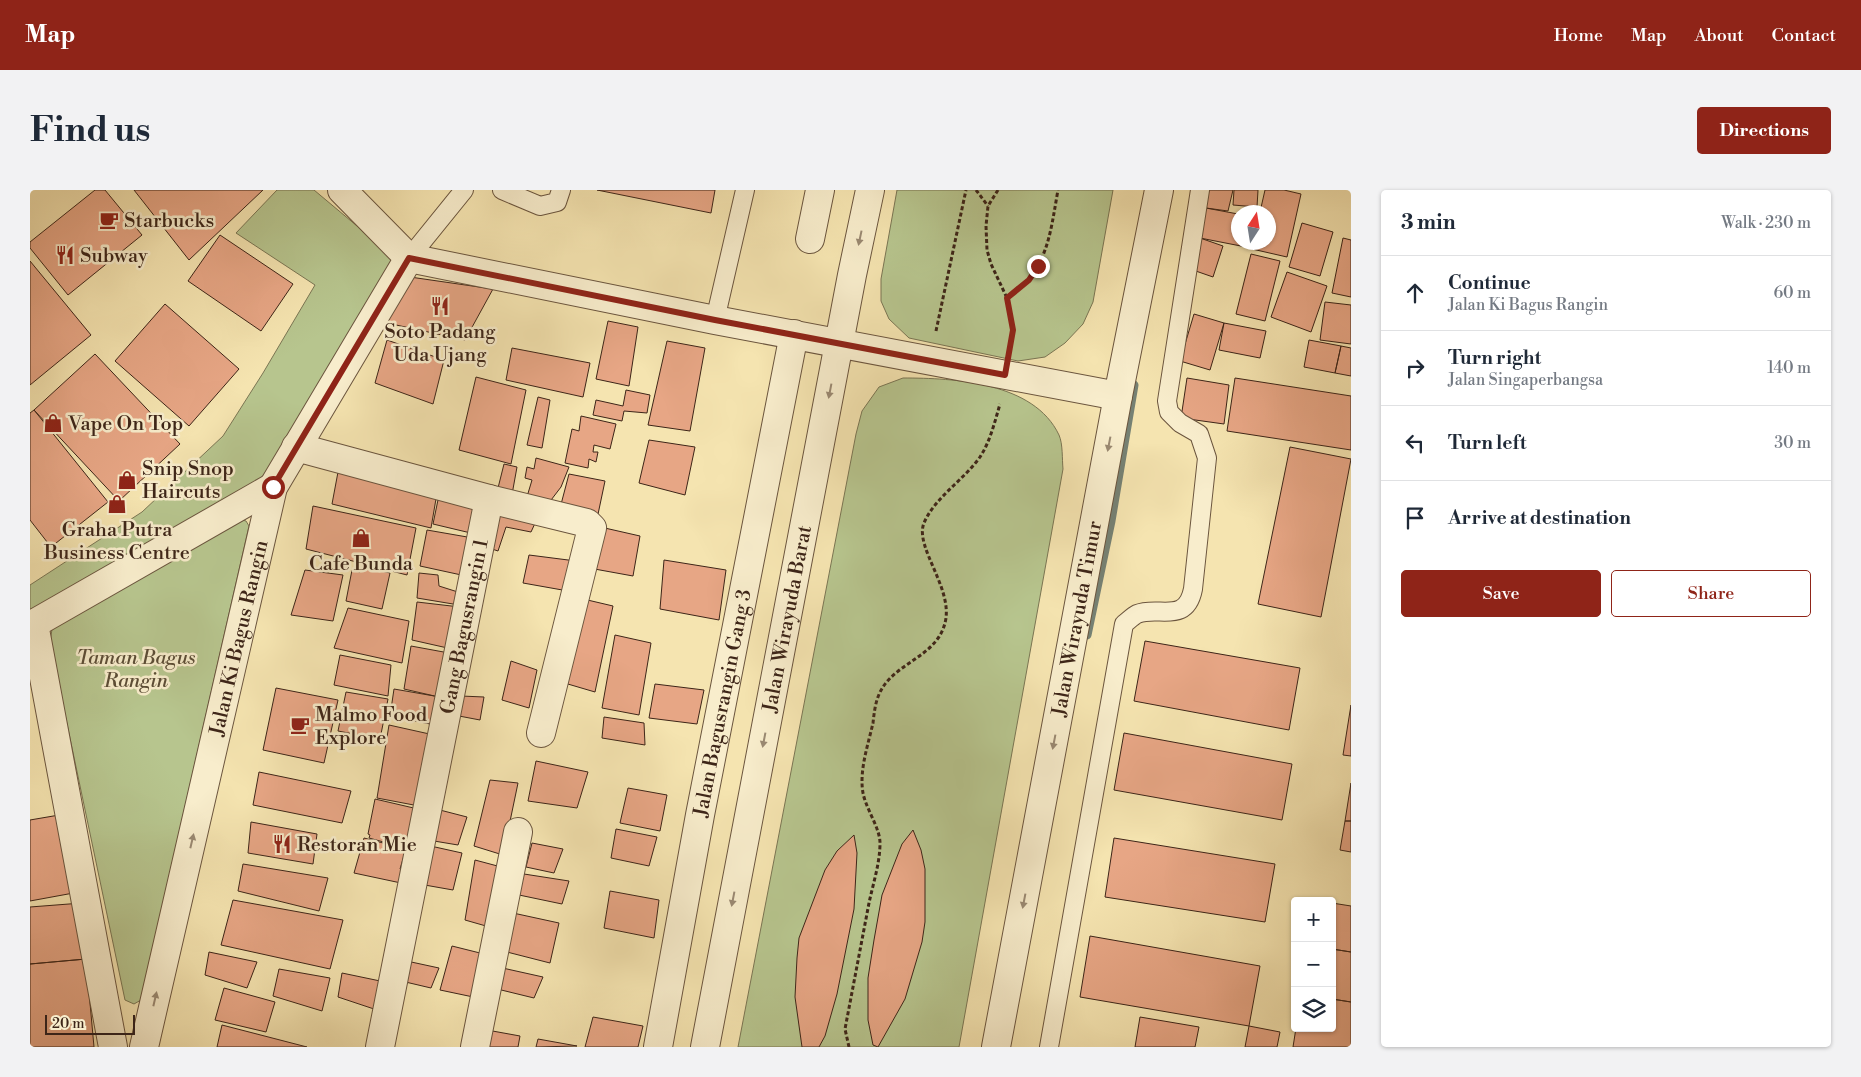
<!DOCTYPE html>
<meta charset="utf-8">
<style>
:root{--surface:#fff;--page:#f2f2f3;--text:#1f2937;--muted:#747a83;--line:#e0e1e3;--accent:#8f2418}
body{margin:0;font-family:"Libre Bodoni",serif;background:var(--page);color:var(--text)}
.controls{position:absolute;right:15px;bottom:15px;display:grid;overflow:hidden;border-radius:5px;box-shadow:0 1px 4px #0004}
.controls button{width:45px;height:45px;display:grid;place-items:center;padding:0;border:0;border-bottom:1px solid var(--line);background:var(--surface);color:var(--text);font:25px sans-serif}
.compass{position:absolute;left:1201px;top:15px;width:45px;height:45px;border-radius:50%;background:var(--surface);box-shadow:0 1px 4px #0004;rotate:12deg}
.scale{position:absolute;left:15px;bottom:12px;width:90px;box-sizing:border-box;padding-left:5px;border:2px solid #3d2518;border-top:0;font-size:14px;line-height:18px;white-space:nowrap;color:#3d2518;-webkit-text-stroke:4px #f8edcc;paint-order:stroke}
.stop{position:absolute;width:15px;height:15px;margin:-11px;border:4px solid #8f2418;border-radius:50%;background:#fff}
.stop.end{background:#8f2418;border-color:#fff;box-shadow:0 1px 5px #0008}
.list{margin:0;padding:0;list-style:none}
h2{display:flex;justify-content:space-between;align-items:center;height:65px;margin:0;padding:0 20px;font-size:21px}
h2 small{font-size:16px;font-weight:400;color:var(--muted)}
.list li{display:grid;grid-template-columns:32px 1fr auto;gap:15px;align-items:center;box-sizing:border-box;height:75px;padding:0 20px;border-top:1px solid var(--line)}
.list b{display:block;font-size:19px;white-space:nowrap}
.list p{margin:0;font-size:16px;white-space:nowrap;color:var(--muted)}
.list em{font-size:16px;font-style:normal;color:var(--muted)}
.actions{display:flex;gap:10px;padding:15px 20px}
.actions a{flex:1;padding:11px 0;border:1px solid var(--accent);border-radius:5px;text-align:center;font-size:18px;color:var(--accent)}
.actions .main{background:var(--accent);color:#fff}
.icon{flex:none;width:28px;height:28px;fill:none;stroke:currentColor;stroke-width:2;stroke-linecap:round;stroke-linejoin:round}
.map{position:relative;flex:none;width:1321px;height:857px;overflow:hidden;border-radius:5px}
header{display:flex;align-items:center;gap:30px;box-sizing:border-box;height:70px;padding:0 25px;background:var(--accent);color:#fff}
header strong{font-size:24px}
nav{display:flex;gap:28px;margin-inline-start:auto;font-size:18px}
.intro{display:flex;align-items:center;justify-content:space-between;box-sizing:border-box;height:120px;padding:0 30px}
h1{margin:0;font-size:35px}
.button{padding:12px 22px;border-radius:5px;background:var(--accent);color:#fff;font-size:18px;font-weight:700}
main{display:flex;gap:30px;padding:0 30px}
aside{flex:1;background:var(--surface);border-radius:5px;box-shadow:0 1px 4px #0004}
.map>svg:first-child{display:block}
</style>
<header>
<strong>Map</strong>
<nav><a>Home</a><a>Map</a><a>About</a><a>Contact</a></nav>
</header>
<div class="intro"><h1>Find us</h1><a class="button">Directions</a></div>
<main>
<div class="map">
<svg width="1321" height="857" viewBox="0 0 1321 857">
<rect width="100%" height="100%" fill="#f5e4b0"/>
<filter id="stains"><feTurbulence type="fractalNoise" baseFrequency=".004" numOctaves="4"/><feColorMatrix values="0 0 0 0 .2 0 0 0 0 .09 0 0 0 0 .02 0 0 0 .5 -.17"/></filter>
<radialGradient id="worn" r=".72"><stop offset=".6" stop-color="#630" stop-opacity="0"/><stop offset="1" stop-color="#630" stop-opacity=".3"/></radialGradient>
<path fill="#b7c58e" stroke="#7a7553" d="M247,0H284L376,77L237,295L0,424V395L112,322L193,246L233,183L285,95L206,43Z
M867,0H1083L1063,112L1053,134L1035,153L1015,167L988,171L879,148L859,129L851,111V89Z
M873,188C924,188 1004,192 1029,245C1033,254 1032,269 1033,279L929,857H708L826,244L832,221L849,197Z
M209,329L216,331L219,336L111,810L104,814L95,810L20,453L22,439L30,431Z"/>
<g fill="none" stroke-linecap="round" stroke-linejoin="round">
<path stroke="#768173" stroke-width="9" d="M1057,445L1081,331L1104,195"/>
</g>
<path fill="#e7a685" stroke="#3d2518" d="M65,0H75L112,45L38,105L0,58V52Z
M104,0H233L159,70Z
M567,0H685L681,23Z
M1179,0H1203L1198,21L1176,18Z
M1204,0H1228L1227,17L1203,15Z
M1235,0H1254L1271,4L1257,67L1222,59L1223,52H1238V22H1230Z
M1176,18L1208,24V52H1217L1216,57L1170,48Z
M1272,33L1303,42L1290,86L1259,77Z
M190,45L263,94L231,141L158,91Z
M1170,48L1193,56L1183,87L1160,79Z
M1313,48L1321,50V107L1302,103Z
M1221,64L1250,71L1235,131L1206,124Z
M0,71L61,145L0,195Z
M1257,82L1297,96L1281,142L1241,127Z
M380,87L463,99L435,150L357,133Z
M1295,112L1321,115V154L1290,150Z
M135,114L209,179L159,236L85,171Z
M1164,124L1194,133L1180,180L1150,171Z
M578,131L608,137L599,196L566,189Z
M1194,133L1236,141L1230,168L1189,160Z
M357,150L414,170L403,214L345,193Z
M1279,150L1311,156L1305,183L1274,177Z
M637,151L675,158L660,241L618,235Z
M1311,156L1321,158V186L1305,183Z
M482,158L560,173L553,207L476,190Z
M65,164L150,254L89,311L4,220Z
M446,187L496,200L481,274L429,260Z
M1157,188L1199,195L1194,234L1151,228Z
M1205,188L1321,206V260L1197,241Z
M596,200L620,205L617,223L594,221L592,231L563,225L566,210L593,216Z
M508,207L520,210L512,258L497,255Z
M4,220L78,312L21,357L0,330V223Z
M551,226L586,234L580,259L564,255L563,262H568L566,272L559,269L558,278L535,273L542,239L549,241Z
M619,250L665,257L655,305L609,293Z
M1260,257L1321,269L1291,427L1228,414Z
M506,268L539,277L531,297L518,314L496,310L502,290L495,288L497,277L504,279Z
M474,274L487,277L481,310L466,306Z
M308,282L407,303L401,338L302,314Z
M539,284L575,291L567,329L529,322Z
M409,305L451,315L445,344L403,334Z
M283,316L386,338L377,385L276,359Z
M466,322L507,329L501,342L476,337L468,361L459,358Z
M566,336L610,346L603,386L559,378Z
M397,340L443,348L436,386L390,376Z
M499,365L546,371L538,401L493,393Z
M634,370L696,380L689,430L630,419Z
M331,376L360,383L352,419L316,411L322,380L330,382Z
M275,380L313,385L303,431L261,425Z
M389,383L408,385L409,396L431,403L429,415L387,408Z
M549,408L583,416L565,502L531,492Z
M387,412L430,417L422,459L382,450Z
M318,418L379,431L372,473L304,458Z
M585,445L621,453L609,525L572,518Z
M1115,451L1270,478L1259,540L1104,511Z
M381,456L419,463L409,507L374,499Z
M310,465L361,475L358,506L304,495Z
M481,471L507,480L499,518L472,510Z
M625,494L674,500L667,534L619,528Z
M246,498L308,510L294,573L233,560Z
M364,499L410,507L405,535L360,526Z
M316,502L358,509L350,549L308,541Z
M431,506L454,507L450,530L429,526Z
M1321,515V566L1313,565Z
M574,527L614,533L615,555L572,548Z
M359,535L404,545L389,616L347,608Z
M1094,543L1262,574L1252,630L1084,600Z
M506,571L558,582L547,618L498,611Z
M229,582L321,601L312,633L223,615Z
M460,590L488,593L473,665L444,656Z
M1321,593V631H1315Z
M598,598L637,605L630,641L590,633Z
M345,609L388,619L379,659L339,648L340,645L338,644Z
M406,619L437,627L428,655L398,650Z
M35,624L49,702L0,711V630Z
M1315,631H1321V662L1310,660Z
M221,632L287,644L283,674L218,663Z
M586,639L627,647L619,676L581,668Z
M883,640L891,660L895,679V732L892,752L875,809L848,857L843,855L838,830V788L844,750L852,705L872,654Z
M824,645L827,663L824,719L807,804L795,846L789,857H772L765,807L767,768L769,748L795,680L807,661Z
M334,648L376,659L370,679L374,681L371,693L324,683Z
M1084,648L1245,674L1235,732L1075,707Z
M502,653L533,659L524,683L496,677Z
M396,655L432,663L423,700L389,694Z
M445,670L475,678L463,738L435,730Z
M213,674L298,688L289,721L208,701Z
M494,684L539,691L532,714L489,705Z
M580,701L629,710L624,748L574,738Z
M203,710L313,730L300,779L191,755Z
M52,713L56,769L0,774V717Z
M1302,713L1321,716V762L1302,759Z
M483,723L529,733L520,773L473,761Z
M1060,746L1230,776L1219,836L1050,807Z
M422,756L458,765L448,808L410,800Z
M1302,759L1321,762V812L1302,809Z
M179,762L227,772L217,798L175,785Z
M56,769L64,857H0V774Z
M372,770L409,778L401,798L367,790Z
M468,777L513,787L504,808L463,798Z
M249,779L300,788L292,821L243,806Z
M312,783L355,792L347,820L308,807Z
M194,798L245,812L236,842L185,830Z
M1302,809L1321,812V857H1263L1266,838H1302Z
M563,827L613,836L608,857H555Z
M1110,827L1169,837L1165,857H1105Z
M192,835L277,857H187Z
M1219,836L1250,842L1247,857H1215Z
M457,840L490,846L488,857H452Z
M508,849L547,856L506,857Z"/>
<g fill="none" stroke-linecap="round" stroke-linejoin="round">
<g stroke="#6b553e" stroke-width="20">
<path id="service" d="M472,0L510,16L527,12L531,0
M379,68L434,0
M685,130L715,0
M1019,857L1094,434C1098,431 1103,426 1107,424C1128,415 1156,435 1163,399L1177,268L1169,244L1150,233L1139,222L1137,211L1170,0"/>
</g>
<g stroke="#6b553e" stroke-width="30">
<g id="minor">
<path d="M312,0L379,68L685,130L1088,206"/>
<path d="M780,49L790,0"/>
<path d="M266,257L459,309L557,333L562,338L511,543"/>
<path d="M4,434L83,857"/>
<path d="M0,436L243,297"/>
<path id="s1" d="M114,857L243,297L379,68"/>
<path id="s2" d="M350,857L459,309"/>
<path d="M445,857L488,642"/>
<path id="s3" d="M628,857L670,625L764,144"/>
<path id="s4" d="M675,857L822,85L840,0"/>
<path id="s5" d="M966,857L1088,206L1129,0"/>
</g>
</g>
<path stroke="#3d2518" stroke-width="3" stroke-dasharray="4 2.5" stroke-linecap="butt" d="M946,0L958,16
M968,0L958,16L956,36L957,60L961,74L977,108L983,140L980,156
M977,108C1018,81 1020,44 1028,0
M906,141L936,0
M819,857L815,839C823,797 831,755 839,713C843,694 850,673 850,653C850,638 836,619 833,603C829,581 838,555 843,533C844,524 845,515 848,507C860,473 906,469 915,433C924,399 884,357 894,333C905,307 934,290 950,267C960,252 965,231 970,214"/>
<use href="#service" stroke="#f8edcc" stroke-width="18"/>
<use href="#minor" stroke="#f8edcc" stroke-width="28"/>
</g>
<defs><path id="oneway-solid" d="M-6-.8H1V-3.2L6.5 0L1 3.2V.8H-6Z" transform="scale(1.25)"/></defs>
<g fill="#9a8972">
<use href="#oneway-solid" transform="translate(830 48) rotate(102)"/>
<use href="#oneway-solid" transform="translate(800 201) rotate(101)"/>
<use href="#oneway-solid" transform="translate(1079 254) rotate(101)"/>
<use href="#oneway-solid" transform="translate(734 550) rotate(101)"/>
<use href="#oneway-solid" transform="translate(1024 552) rotate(101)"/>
<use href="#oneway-solid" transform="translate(162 651) rotate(-77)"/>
<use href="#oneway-solid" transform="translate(703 709) rotate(101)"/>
<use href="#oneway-solid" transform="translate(994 711) rotate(101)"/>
<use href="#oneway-solid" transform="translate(125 809) rotate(-77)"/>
</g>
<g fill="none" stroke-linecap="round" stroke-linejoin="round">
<path stroke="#8f2418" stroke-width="6" d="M243,297L379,68L685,130L975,185L983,140L977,108L999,90L1008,76"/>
</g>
<defs>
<g id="cafe-bare" transform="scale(1.5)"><path d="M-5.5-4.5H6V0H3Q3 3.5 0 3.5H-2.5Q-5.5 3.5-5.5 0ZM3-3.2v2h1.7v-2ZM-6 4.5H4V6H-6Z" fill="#8f2418" stroke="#f8edcc" stroke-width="2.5" paint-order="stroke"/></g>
<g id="restaurant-bare" transform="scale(1.5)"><path d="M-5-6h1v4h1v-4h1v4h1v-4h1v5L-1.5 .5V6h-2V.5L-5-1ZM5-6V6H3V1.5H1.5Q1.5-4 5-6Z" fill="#8f2418" stroke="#f8edcc" stroke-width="2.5" paint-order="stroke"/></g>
<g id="shop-bare" transform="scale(1.5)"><path d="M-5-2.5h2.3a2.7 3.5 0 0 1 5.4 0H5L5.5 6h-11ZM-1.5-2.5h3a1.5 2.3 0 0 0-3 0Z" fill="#8f2418" stroke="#f8edcc" stroke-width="2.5" paint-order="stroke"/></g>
</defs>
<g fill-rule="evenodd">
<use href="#cafe-bare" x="79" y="30"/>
<use href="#restaurant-bare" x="35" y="65"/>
<use href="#restaurant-bare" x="410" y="116"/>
<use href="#shop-bare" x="23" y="233"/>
<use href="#shop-bare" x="97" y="290"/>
<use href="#shop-bare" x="87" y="314"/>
<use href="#shop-bare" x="331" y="348"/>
<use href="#cafe-bare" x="270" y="535"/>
<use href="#restaurant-bare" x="252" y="654"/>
</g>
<g text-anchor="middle" stroke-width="5" stroke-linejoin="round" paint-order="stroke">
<g font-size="20" fill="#3d2518" stroke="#f8edcc" text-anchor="start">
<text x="94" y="37">Starbucks</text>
<text x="50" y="72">Subway</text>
<text x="410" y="148" text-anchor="middle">Soto Padang<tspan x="410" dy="23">Uda Ujang</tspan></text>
<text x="38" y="240">Vape On Top</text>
<text x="112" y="285">Snip Snop<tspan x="112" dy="23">Haircuts</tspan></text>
<text x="87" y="346" text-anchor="middle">Graha Putra<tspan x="87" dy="23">Business Centre</tspan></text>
<text x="331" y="380" text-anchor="middle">Cafe Bunda</text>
<text x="285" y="531">Malmo Food<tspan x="285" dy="23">Explore</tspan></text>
<text x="267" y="661">Restoran Mie</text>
</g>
<g font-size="20" fill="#3d2518" stroke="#f8edcc">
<text dy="7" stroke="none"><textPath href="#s4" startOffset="436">Jalan Wirayuda Barat</textPath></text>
<text dy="7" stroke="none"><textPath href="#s5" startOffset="436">Jalan Wirayuda Timur</textPath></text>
<text dy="7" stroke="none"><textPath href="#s2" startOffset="429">Gang Bagusrangin 1</textPath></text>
<text dy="7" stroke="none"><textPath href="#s1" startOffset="420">Jalan Ki Bagus Rangin</textPath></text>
<text dy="7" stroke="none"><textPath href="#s3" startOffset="350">Jalan Bagusrangin Gang 3</textPath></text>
</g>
<g font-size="20" font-style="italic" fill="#5c4d36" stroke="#f8edcc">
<text x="106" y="474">Taman Bagus<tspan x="106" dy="23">Rangin</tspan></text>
</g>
</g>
<rect width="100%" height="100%" filter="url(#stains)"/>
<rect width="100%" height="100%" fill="url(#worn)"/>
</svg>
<div class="controls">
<button>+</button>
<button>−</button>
<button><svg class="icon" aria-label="layers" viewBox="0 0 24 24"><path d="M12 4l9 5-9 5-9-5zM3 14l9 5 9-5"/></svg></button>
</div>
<svg class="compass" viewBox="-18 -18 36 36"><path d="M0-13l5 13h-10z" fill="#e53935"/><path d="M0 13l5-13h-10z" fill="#747a83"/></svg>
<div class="scale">20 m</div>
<div class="stop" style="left:243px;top:297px"></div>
<div class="stop end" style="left:1008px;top:76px"></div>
</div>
<aside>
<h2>3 min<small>Walk · 230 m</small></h2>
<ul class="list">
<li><svg class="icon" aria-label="ahead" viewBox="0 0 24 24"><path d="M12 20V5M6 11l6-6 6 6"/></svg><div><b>Continue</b><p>Jalan Ki Bagus Rangin</p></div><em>60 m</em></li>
<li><svg class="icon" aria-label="right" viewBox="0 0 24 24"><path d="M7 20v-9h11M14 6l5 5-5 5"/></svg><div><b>Turn right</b><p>Jalan Singaperbangsa</p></div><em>140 m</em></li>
<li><svg class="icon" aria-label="left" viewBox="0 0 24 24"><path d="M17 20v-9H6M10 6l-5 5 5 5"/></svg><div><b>Turn left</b></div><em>30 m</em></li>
<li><svg class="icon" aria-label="arrive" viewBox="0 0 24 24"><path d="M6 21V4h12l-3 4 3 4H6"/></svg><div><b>Arrive at destination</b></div></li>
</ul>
<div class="actions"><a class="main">Save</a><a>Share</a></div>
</aside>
</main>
